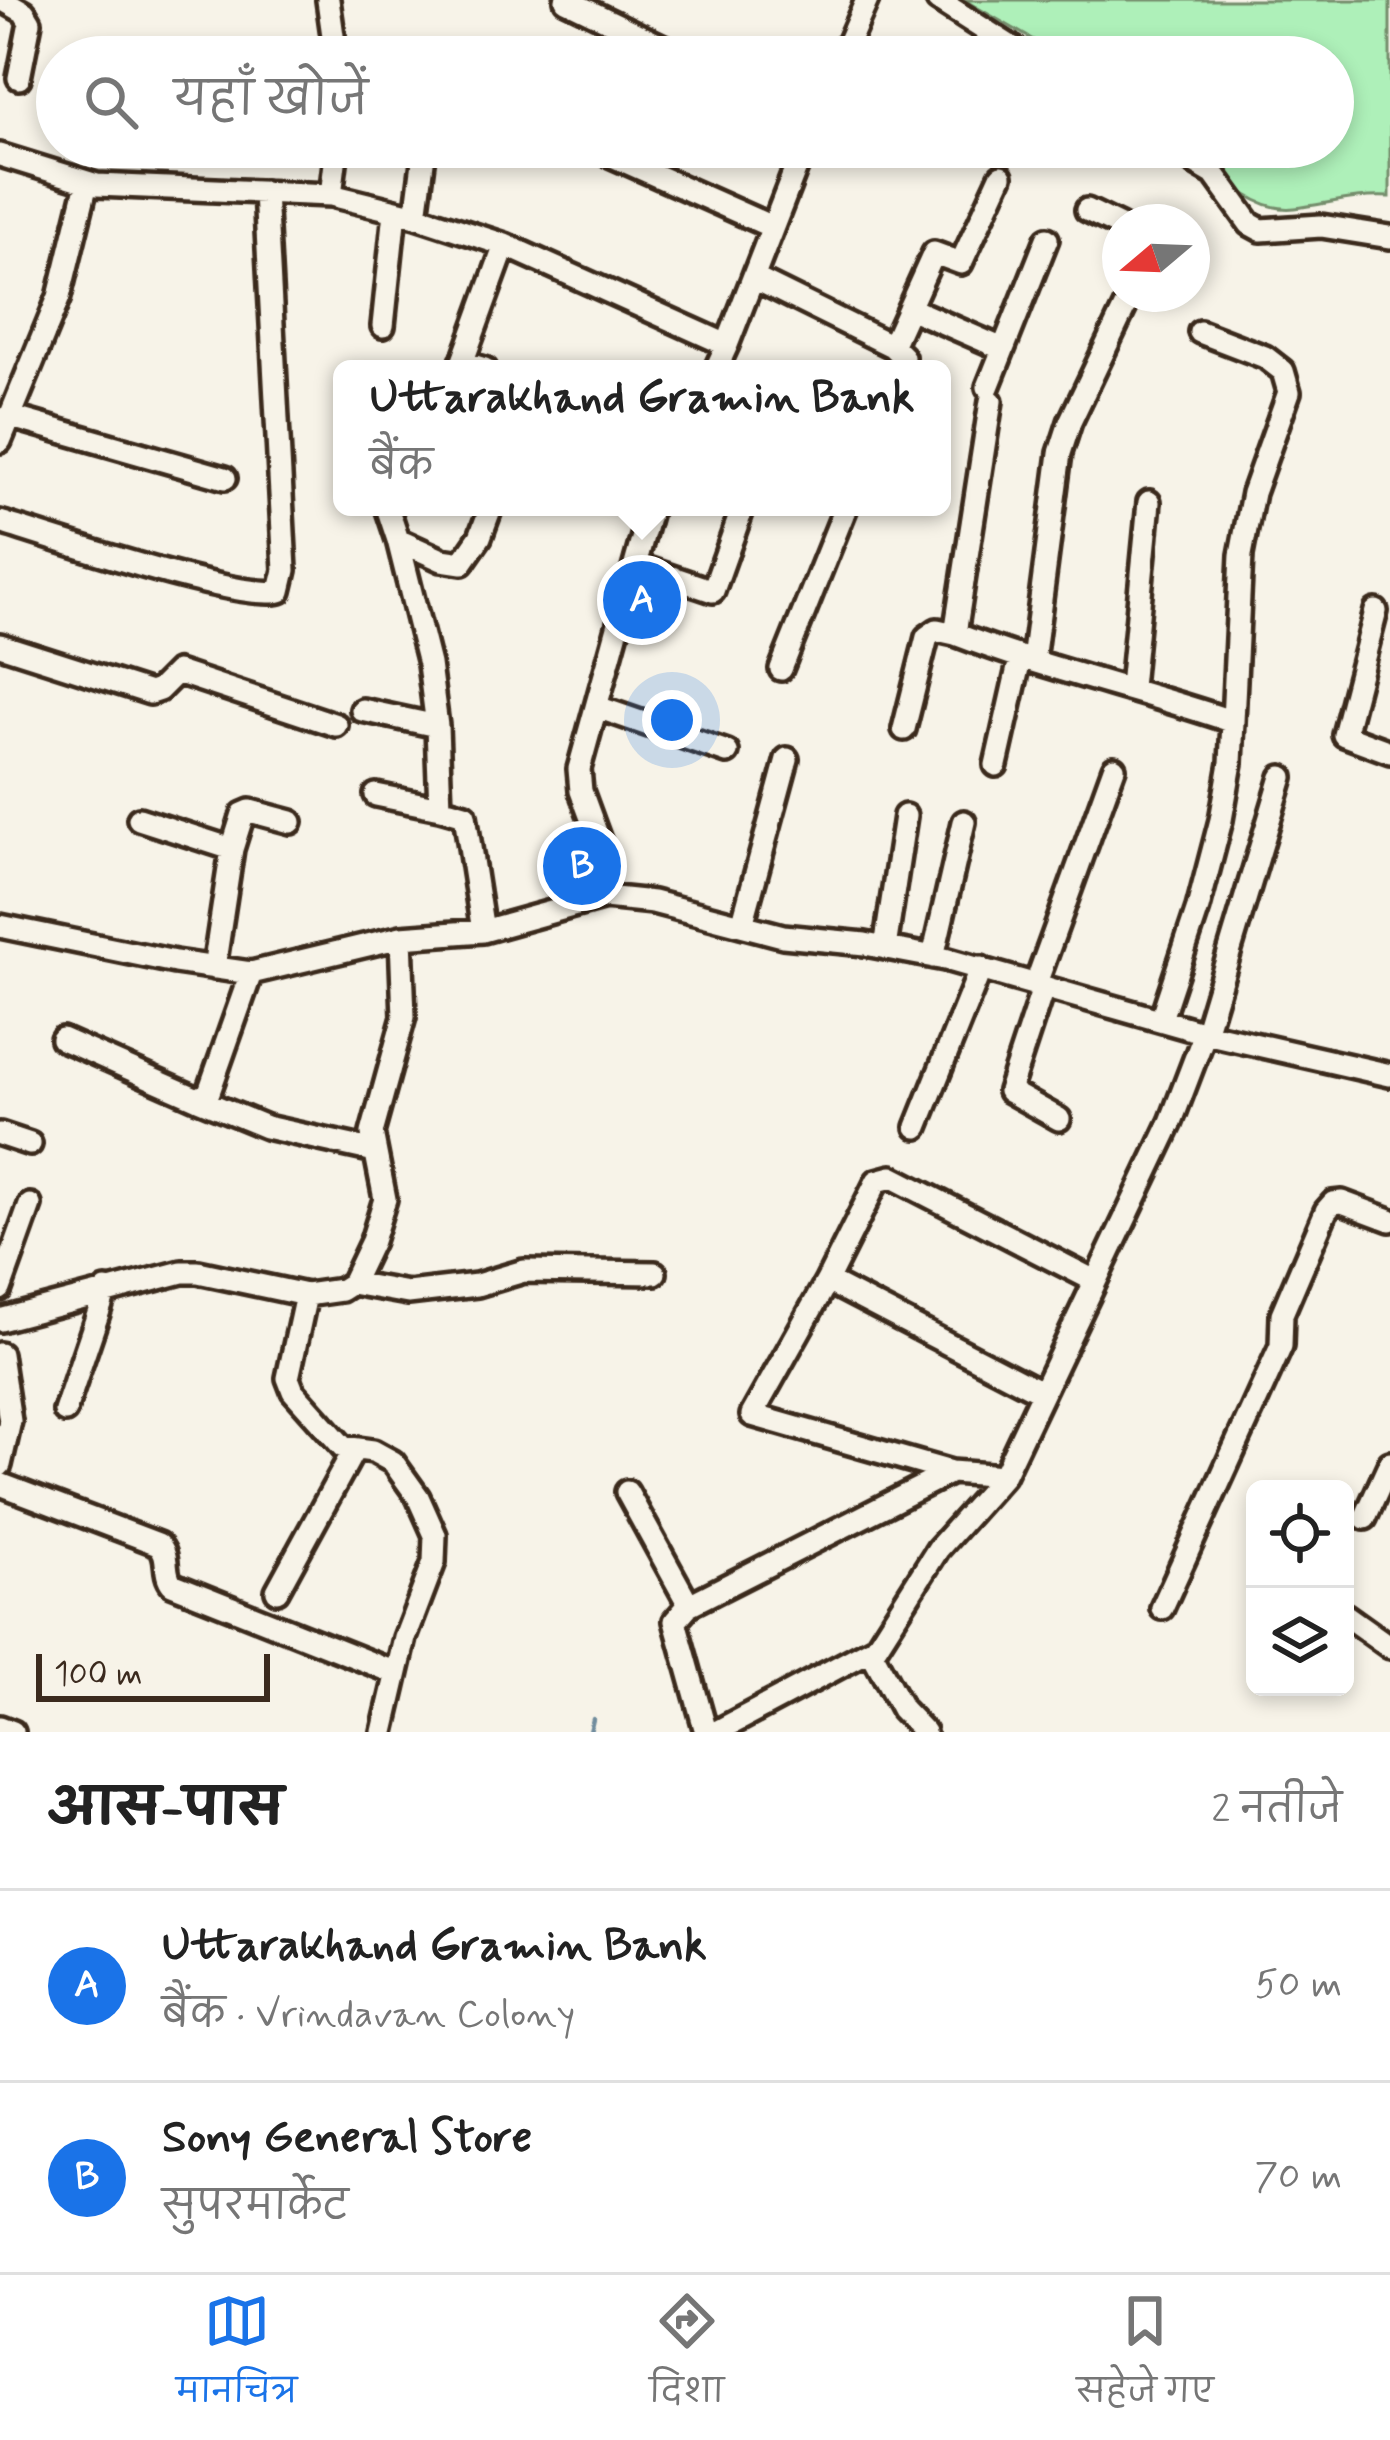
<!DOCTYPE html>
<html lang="hi">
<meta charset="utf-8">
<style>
:root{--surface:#fff;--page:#f2f2f2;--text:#222;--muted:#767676;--line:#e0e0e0;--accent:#1a73e8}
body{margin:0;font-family:Mynerve,"Playpen Sans Deva",sans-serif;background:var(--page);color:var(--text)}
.controls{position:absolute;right:36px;bottom:36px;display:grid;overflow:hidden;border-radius:18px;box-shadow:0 6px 18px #0003}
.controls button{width:108px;height:108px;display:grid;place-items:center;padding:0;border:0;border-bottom:3px solid var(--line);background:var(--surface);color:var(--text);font:60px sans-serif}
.compass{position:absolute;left:1102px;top:204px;width:108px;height:108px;border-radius:50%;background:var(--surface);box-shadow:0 6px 18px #0003;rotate:251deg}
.scale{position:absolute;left:36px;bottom:30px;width:234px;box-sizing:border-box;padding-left:12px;border:6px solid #3b2a1e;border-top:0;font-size:33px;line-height:42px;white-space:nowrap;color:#3b2a1e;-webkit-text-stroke:9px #f7f3e8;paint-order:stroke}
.you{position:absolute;left:672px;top:720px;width:42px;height:42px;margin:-30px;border:9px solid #fff;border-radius:50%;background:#1a73e8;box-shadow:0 0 0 18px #1a73e833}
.badge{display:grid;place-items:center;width:78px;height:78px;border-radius:50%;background:var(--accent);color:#fff;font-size:39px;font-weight:700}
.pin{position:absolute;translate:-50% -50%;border:6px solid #fff;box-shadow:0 3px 12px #0006}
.popup{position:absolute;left:333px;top:360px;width:618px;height:156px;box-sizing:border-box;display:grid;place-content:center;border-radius:18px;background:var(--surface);filter:drop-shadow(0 3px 9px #0005);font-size:39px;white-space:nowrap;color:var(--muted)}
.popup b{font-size:45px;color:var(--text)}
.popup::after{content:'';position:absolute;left:50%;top:100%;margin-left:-24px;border:24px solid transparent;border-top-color:var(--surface)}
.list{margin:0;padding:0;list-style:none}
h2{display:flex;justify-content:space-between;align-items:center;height:156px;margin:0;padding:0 48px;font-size:51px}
h2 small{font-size:39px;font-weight:400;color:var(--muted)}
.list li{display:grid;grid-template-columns:78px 1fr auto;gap:36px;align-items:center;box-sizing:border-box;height:192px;padding:0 48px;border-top:3px solid var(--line)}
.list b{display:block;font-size:45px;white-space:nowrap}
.list p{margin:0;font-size:39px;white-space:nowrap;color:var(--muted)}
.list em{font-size:39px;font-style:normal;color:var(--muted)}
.icon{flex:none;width:66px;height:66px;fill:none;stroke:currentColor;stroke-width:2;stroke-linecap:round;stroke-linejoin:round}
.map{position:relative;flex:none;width:1390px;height:1732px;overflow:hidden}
.search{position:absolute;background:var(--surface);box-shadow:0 6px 18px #0003;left:36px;right:36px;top:36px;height:132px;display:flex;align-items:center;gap:30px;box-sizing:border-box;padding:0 42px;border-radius:66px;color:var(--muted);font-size:45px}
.sheet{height:540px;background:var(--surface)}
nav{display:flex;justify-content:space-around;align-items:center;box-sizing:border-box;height:168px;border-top:3px solid var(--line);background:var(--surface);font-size:33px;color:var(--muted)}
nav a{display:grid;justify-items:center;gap:6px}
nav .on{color:var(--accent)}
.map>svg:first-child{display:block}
</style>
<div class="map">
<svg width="1390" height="1732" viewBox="0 0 1390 1732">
<rect width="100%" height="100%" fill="#f7f3e8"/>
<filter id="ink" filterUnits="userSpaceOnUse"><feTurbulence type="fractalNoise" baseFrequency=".00833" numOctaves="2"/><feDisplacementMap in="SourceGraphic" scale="24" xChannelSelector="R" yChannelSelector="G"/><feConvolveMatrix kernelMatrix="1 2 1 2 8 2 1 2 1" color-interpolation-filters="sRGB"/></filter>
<g filter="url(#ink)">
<path fill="#aef0b9" stroke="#748d6c" stroke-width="3" d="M964,0H1390V197C1356,195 1328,204 1295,208C1253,213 1218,172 1190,147H1333V57H1063Z"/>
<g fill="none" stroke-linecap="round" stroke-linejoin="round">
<path stroke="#6f8c9d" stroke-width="4.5" d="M590,1732L593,1719"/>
<g stroke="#3b2a1e" stroke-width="30">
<path id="minor" d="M3,0L24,12L30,22L19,78
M328,0L336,57
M566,0L684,57
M938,0L1027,57
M842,57L867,0
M1168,147L1214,174L1250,224L1261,230L1321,226L1390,237
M601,151L772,227
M0,155L97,185L331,195L416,216L505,245L727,345L716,369
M331,195L337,147
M1087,210L1120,226
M416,216L425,147
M754,278L892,346L903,357L901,369
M909,308L1003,349
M383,326L395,212
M727,345L804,147
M892,346L934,253L961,263L1001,176
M462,362L485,369
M460,369L505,245
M988,387L1047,239
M991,401L955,634C1045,669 1140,690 1231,721
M8,416L225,478
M0,441L59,297L87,183
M387,507L398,540
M0,522C50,537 240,602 280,591L285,570L265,192
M636,565L713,591L743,507
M1376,611L1344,735L1390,752
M0,645L150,693L159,690L177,672L336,725
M1033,661L1060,453L1070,422L1131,294
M781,669L846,507
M1131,687L1149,502
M597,707L727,752
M362,710L437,726L440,808L465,815L483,931
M437,726L429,664L398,540L442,560L462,563L480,537L491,507
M904,729L927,637L937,630L955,634
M996,765L1020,659
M376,795L440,808
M139,819L232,849
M605,897L604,854L581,791L579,769L651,507
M742,925L787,759
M0,926L175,962L251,973L401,937L483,931L605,897L653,902L783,936L865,944L945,959L1205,1033L1390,1075
M885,948L905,816
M933,957L964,822
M214,968L232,849L243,814L250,811L291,822
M1035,986L1114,768
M1043,988L1009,1091L1059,1119
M1161,1019L1198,908L1221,820L1231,763L1241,555L1253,493L1289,392L1283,371L1265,357L1200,332
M62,1039L198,1099L209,1092L251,973
M198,1099L266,1127L375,1151
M917,1127L981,968
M0,1134L30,1144
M827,1281L752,1415L951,1472
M352,1283L408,1293L477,1285L524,1271L655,1273
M0,1289L30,1205
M306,1295L288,1378L293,1391L343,1447L373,1451L393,1462L418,1497L435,1535L434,1562L405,1638L383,1732
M0,1320L182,1272H198L306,1295L341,1290L352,1283L372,1241L385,1199L372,1133L404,1017L401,937
M0,1354L10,1421L0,1465
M1041,1392L827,1281L877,1181L892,1177L1095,1281
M65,1411L106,1290
M0,1484L158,1544C171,1555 162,1572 172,1584L396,1673
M627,1492L689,1605
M1365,1518L1390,1463
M277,1591L354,1450
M1162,1608L1281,1346L1282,1314L1326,1211L1333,1203L1342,1202L1390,1220
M1345,1615L1390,1647
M871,1651L902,1709L924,1732
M0,1727L13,1732
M706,1732L675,1621L689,1605L951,1472L1003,1476
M716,1732L876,1647L938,1549L1003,1476L1171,1122L1205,1033L1282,777"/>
</g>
<use href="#minor" stroke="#f7f3e8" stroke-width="21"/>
</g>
</g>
</svg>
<div class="controls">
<button><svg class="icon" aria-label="locate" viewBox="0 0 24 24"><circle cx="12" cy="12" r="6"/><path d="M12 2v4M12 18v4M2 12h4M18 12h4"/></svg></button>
<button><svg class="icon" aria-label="layers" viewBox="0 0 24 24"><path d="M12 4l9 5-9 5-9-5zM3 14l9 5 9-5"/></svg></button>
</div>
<svg class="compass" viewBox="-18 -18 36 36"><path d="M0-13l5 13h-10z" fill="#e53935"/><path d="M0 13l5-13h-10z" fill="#767676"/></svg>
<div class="scale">100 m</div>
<div class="you"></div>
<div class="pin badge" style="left:642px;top:600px">A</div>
<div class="popup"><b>Uttarakhand Gramin Bank</b>बैंक</div>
<div class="pin badge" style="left:582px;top:866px">B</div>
<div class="search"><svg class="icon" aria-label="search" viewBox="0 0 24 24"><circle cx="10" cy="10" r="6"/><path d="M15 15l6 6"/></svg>यहाँ खोजें</div>
</div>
<section class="sheet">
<h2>आस-पास<small>2 नतीजे</small></h2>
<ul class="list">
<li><span class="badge">A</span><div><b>Uttarakhand Gramin Bank</b><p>बैंक · Vrindavan Colony</p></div><em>50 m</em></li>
<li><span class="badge">B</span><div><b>Sony General Store</b><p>सुपरमार्केट</p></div><em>70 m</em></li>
</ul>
</section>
<nav>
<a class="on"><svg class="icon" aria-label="map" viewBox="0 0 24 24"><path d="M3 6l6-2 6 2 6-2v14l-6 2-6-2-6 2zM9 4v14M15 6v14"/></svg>मानचित्र</a>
<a><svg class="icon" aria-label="directions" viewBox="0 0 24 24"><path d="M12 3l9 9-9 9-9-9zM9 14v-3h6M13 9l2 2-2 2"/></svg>दिशा</a>
<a><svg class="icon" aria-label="saved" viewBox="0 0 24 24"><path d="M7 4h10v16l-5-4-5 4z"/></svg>सहेजे गए</a>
</nav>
